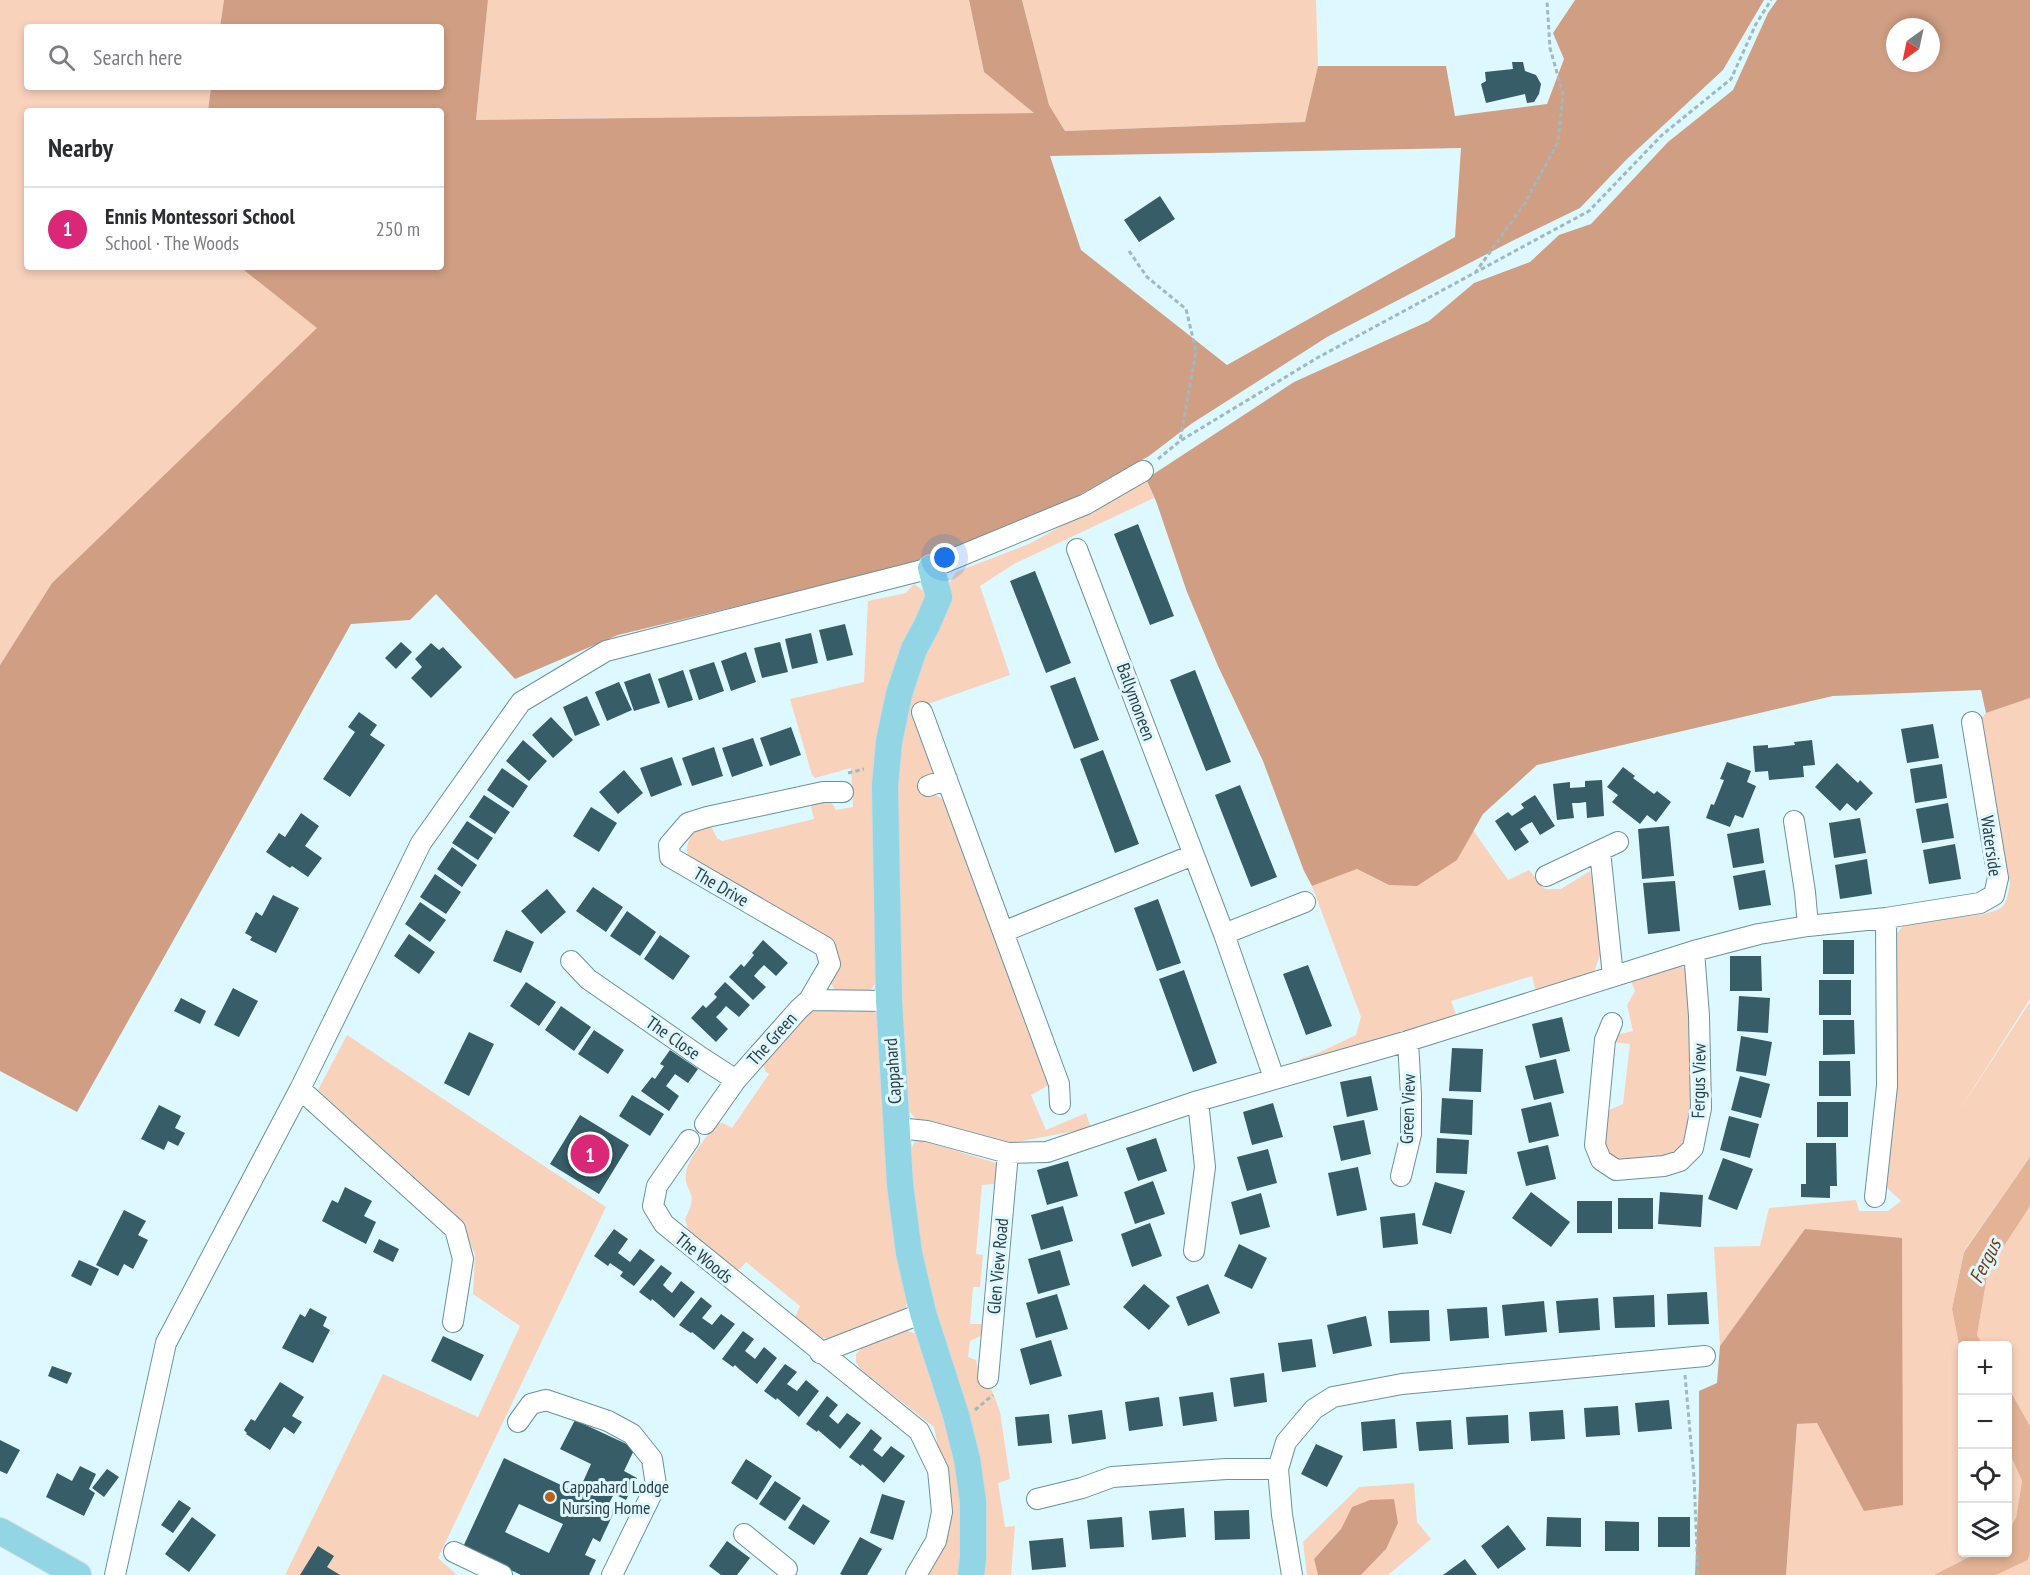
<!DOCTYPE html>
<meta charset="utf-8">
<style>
:root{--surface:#fff;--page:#f2f2f3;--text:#2b2b33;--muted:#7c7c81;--line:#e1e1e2;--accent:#db2777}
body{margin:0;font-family:"PT Sans Narrow",sans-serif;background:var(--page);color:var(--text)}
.controls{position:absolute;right:18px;bottom:18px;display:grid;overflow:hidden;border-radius:6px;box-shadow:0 3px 9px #0003}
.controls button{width:54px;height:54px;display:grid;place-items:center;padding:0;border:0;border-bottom:2px solid var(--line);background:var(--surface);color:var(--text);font:30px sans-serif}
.compass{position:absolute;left:1886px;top:18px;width:54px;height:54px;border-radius:50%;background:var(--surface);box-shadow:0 3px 9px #0003;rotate:213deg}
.you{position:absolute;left:945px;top:558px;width:21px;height:21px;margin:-15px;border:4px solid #fff;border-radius:50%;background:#1a73e8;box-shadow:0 0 0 9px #1a73e833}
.badge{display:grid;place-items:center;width:39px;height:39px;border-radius:50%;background:var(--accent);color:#fff;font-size:20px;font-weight:700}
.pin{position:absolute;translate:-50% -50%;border:3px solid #fff;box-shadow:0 2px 6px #0006}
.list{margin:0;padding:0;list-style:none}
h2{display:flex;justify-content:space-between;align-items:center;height:78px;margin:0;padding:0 24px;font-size:26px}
h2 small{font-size:20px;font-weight:400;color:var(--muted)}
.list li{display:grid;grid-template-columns:39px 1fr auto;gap:18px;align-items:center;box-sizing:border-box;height:84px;padding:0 24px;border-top:2px solid var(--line)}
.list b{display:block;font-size:22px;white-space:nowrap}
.list p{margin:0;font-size:20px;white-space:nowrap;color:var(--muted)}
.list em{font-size:20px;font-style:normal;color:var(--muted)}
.icon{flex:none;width:33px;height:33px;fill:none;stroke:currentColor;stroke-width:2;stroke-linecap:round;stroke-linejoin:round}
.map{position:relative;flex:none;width:2030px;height:1575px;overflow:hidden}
.search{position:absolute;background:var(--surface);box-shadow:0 3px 9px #0003;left:24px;top:24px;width:420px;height:66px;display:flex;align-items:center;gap:15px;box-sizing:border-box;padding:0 21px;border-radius:6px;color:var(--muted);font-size:22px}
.panel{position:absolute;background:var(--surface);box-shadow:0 3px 9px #0003;left:24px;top:108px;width:420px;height:162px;border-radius:6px}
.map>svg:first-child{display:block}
</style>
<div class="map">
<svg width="2030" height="1575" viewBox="0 0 2030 1575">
<rect width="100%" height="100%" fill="#def8ff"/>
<path fill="#f9d2bc" d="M0,0H224L220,27H27V87H211L208,111H27V267H240L318,328L52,583L0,665Z
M488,0H969L984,72L1035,113L476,120Z
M1022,0H1316L1318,66L1306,122L1065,131L1049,105Z
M1146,479L1154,498L1014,564L980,586L1010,675L911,710L932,771L924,782L926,792L935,794L943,800L1049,1085L1031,1095L1046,1130L1086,1113L1091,1128L1010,1143L975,1139L938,1125L916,1119L908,1110L896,952V756L917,673L949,602L950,582L956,572L1029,544Z
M914,584L922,590L927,602L897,666L877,978L872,989C858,996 836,999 830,981C839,964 842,952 828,937L698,862L688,856C685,845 689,839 696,830L711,826L717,838L722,841L814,819L811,807L815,801L830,800L836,810L853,807L851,768L815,778L812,775L790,699L864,682L868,601L906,593Z
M2030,698V999L1955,1117L2030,1002V1157L1964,1251L1952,1309L1962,1360V1552L1977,1553L1934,1575H1786L1797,1424L1817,1423L1864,1510L1805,1230L1720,1346L1714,1247L1760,1246L1769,1208L1856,1200L1859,1211H1888L1901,1201L1883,1184L1897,933L1904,925L1912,921C1931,919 1985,917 1999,909C2007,905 2008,893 2010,884L1981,718L1986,713Z
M1473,830L1508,880L1529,870L1545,889H1561L1590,871L1593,881L1600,955L1594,972L1536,992L1532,976L1451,1001L1457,1017L1300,1063V1059L1318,1053L1356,1035L1361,1017L1312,886L1357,869L1389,885L1457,860Z
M1675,964L1685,968L1690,978L1692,1077L1690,1127L1683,1142L1674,1154L1620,1163L1609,1158L1602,1143L1607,1111L1623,1104L1630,1044L1612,1042V1036L1633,1031L1627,1005L1635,991L1631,981Z
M811,1010H866L877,1013L907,1300L906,1307L901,1313L833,1339L822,1338L795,1317L800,1306L746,1262L740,1269L733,1270L689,1233L685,1219C701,1190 683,1193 686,1173C688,1158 707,1137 716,1124L723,1123L732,1128L769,1074L765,1071L763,1064Z
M347,1035L606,1207L438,1558L457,1575H285L383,1374L478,1417L520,1326L473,1294L475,1254L459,1219L318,1090Z
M921,1140L996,1163V1184L982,1185L976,1254L983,1255L980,1287H973L970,1324H983V1335L970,1341L968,1357L976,1360L982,1384L992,1390L1000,1412L1010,1479L998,1483L1005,1527L1015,1526L1011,1575H981L920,1254L909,1165L911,1149L915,1141Z
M2030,1206V1426L2008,1387V1346L1983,1345L1977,1335L1988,1271Z
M905,1330L917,1334L955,1445L964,1506L961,1575H923L946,1485L934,1427L861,1370L856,1362V1354L862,1348Z
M2008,1449L2022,1481L2016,1518L2008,1532Z
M1414,1483L1417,1522L1431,1539L1388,1575H1361L1386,1549L1352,1507L1341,1529L1314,1559L1318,1575H1307L1303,1542L1359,1487Z
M2030,1552V1575H1996L2028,1560Z"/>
<path fill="#d09f83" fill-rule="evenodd" d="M224,0H488L476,120L1034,113L984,72L969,0H1022L1049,105L1065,131L1305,122L1318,66H1446L1455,116L1547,104L1564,59L1553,33L1575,0H1764L1723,70L1627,159L1580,208L1512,241L1327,337L1191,424L1149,456L1017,530L967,551L618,635L515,679L436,594L410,620L351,624L77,1112L0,1071V665L52,583L317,328L240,267H441V111H208L211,87H441V27H220ZM1461,148L1455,237L1227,365L1081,250L1050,156Z
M1777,0H2030V698L1986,713L1981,690L1833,696L1537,765L1483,814L1457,860L1417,886L1389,885L1357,869L1312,886L1304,871L1263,761L1218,666L1187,592L1156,501L1146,479L1294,382L1429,321L1474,283L1530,262L1559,235L1591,224L1668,142L1733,90L1768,13ZM1895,27H1931V63H1895Z
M1805,1229L1902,1238L1903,1505L1864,1511L1817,1423L1797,1424L1786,1575H1695L1699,1485V1391L1717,1383L1720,1346Z
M1394,1499L1398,1523L1386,1549L1361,1575H1318L1314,1559L1341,1529L1352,1507L1370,1500Z"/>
<path fill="#e4b295" d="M2030,1157V1206L1988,1271L1977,1335L1983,1345L1962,1346V1360L1952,1309L1964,1252Z
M2008,1387L2030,1426V1552L2028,1560L1996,1575H1934L1977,1553L2008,1552V1532L2016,1518L2022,1481L2008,1449Z"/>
<path fill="#365d68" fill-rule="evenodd" d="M1512,62H1523L1525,71L1536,75L1541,84L1539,94L1534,102L1527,103L1525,94L1486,103L1481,84L1486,81L1485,72L1513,69Z
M1160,196L1175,219L1139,242L1124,220Z
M1138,524L1174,616L1150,625L1114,534Z
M1035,571L1071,663L1046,673L1010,581Z
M845,624L853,655L827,661L819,630Z
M811,633L818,663L792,669L785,639Z
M401,642L412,652L396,669L385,658Z
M780,642L788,672L762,678L754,648Z
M431,643L439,650L443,647L462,667L431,698L411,678L422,667L415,659Z
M746,652L756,682L731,691L721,661Z
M714,662L724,691L699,700L689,670Z
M683,670L693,700L668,708L658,679Z
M1195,670L1231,762L1206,771L1170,680Z
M650,673L660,703L634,711L624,682Z
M1075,677L1099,740L1074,749L1050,686Z
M619,682L632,710L607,721L595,692Z
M587,696L600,725L575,736L563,707Z
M359,712L377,725L370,735L385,745L350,797L323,779L355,732L348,727Z
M551,717L573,740L553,758L532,735Z
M1933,724L1939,758L1907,763L1901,729Z
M791,727L801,755L770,766L760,738Z
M753,738L763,766L732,777L722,748Z
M523,740L547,761L529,781L506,761Z
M1812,740L1815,765L1803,766L1804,777L1769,780L1768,771L1755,772L1753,746L1768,745V748L1795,745L1794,742Z
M714,747L723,776L692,786L682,758Z
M1103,750L1139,844L1115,853L1080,759Z
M672,757L682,785L651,797L640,768Z
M1727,762L1751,771L1747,782L1756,786L1743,818L1735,815L1730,827L1706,818L1711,804L1714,805L1724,780L1720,779Z
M1837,763L1858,783L1860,780L1873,793L1856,811L1847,803L1840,811L1815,787Z
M1942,764L1947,798L1915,803L1910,769Z
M1623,767L1635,776L1633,778L1654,794L1657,791L1671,802L1656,822L1647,815L1640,824L1612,802L1618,795L1607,787Z
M502,768L528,786L513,808L487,790Z
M624,770L643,793L618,814L599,792Z
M1602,780L1604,816L1587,818L1586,802L1579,803H1572L1574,818L1557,820L1553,784L1570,782V788L1585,787V781Z
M1240,785L1277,877L1251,887L1215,795Z
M484,795L510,812L495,834L469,817Z
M1535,795L1555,826L1540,835L1532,822L1526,825L1520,829L1529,842L1515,851L1495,821L1508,812L1512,816L1524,808L1521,804Z
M1948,803L1954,838L1922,843L1916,809Z
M591,807L617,823L599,852L573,836Z
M301,813L319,826L305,846L322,858L308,877L292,866L290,868L266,852L279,833L285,837Z
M1860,818L1866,853L1834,858L1829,823Z
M467,821L493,838L478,860L452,843Z
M1669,826L1674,876L1642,879L1638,829Z
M1759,828L1764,863L1733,868L1727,834Z
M1955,844L1961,879L1929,884L1923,850Z
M452,847L477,865L462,887L437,869Z
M1867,859L1872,894L1840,899L1835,865Z
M1765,870L1771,905L1739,910L1733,876Z
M435,874L461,892L446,914L420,897Z
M1675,881L1680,931L1648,934L1643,883Z
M593,887L623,907L606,932L576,911Z
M547,889L566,912L541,934L521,911Z
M273,895L299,908L276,953L250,940L252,937L245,933L256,912L262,916Z
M1158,899L1181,963L1157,971L1134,908Z
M420,902L446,920L430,942L405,924Z
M627,911L656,932L640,956L610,936Z
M506,930L534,942L521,973L493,961Z
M409,934L435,952L419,974L394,956Z
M660,935L690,956L673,980L644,959Z
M763,940L788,963L776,976L764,965L759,970L754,976L766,987L753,1000L729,977L741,964L744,967L754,955L752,953Z
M1823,940H1854V974H1823Z
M1730,956H1761L1762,991H1730Z
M1308,965L1332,1026L1306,1035L1283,974Z
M1184,970L1217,1063L1193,1072L1159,979Z
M1819,980H1851V1015H1819Z
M526,982L556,1002L539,1026L510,1006Z
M725,982L750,1005L739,1017L726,1006L721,1012L716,1017L728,1029L716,1042L691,1018L703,1005L706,1008L717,997L714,994Z
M233,988L258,1001L239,1037L214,1025Z
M1739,996L1770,998L1768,1033L1737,1031Z
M181,998L206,1011L200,1024L174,1011Z
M561,1006L591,1027L574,1051L545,1030Z
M1562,1017L1570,1051L1540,1058L1532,1024Z
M1823,1020H1854L1855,1054L1823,1055Z
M594,1030L624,1050L608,1074L578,1054Z
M469,1032L494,1044L469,1096L444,1083Z
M1741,1036L1772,1042L1766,1076L1736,1071Z
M1452,1048L1483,1049L1481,1092L1449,1091Z
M670,1050L698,1069L688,1083L675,1074L666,1086L679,1096L669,1111L641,1091L652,1077L655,1079L664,1066L660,1064Z
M1556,1059L1564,1093L1534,1100L1525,1066Z
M1819,1061H1850L1851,1096H1819Z
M1371,1076L1378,1110L1347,1117L1340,1082Z
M1740,1076L1770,1084L1761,1118L1731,1110Z
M632,1095L664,1114L650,1136L619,1116Z
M1442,1098L1473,1100L1472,1135L1440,1133Z
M1551,1102L1559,1136L1529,1143L1521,1109Z
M1817,1102H1848V1137H1817Z
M1273,1103L1283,1137L1252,1145L1243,1112Z
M159,1105L181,1116L175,1128L185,1133L178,1146L168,1141L164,1150L141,1139Z
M580,1115L629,1145L599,1194L550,1164Z
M1729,1116L1759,1124L1750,1158L1720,1150Z
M1364,1120L1371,1154L1341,1161L1333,1126Z
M1156,1138L1167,1171L1138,1181L1126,1148Z
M1437,1138L1469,1140L1467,1174L1436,1173Z
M1806,1143H1836L1837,1186H1830V1198L1801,1197V1184H1806Z
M1548,1145L1556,1179L1526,1186L1517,1152Z
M1268,1149L1277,1183L1247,1191L1237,1157Z
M1723,1158L1753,1169L1737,1210L1708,1199Z
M1068,1161L1078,1196L1047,1205L1037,1170Z
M1358,1167L1367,1210L1337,1216L1328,1173Z
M1153,1181L1165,1214L1135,1224L1124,1192Z
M1435,1182L1465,1191L1451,1234L1422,1225Z
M345,1187L372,1201L364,1216L376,1222L366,1244L322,1221L332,1200L338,1203Z
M1531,1192L1570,1222L1551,1247L1512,1218Z
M1660,1192L1703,1195L1701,1227L1658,1224Z
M1261,1193L1270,1227L1240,1235L1231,1202Z
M1618,1198H1653V1229H1618Z
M1577,1201H1612V1233H1577Z
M1063,1206L1073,1241L1041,1250L1031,1215Z
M124,1210L146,1221L138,1235L148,1240L133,1269L124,1264L118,1276L96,1265Z
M1415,1213L1418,1244L1383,1248L1380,1217Z
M1150,1223L1162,1256L1132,1267L1121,1234Z
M614,1229L628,1239L618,1253L630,1262L640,1249L655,1260L634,1286L620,1276L623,1272L610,1263L608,1266L594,1256Z
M379,1239L399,1249L393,1262L373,1252Z
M1239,1244L1267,1258L1252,1289L1224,1276Z
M1060,1250L1070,1285L1038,1294L1028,1259Z
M79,1260L99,1269L91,1286L71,1276Z
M661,1265L672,1273L663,1285L667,1289L672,1293L681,1281L695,1292L674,1318L657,1303L652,1299L651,1301L639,1292Z
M1144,1284L1170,1306L1149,1330L1123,1307Z
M1208,1284L1220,1313L1188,1326L1176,1297Z
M1707,1292L1709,1324L1668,1325L1667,1294Z
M1057,1294L1068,1329L1036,1338L1026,1303Z
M1654,1295L1655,1327L1615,1328L1613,1297Z
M701,1297L712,1306L702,1318L712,1325L721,1314L735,1324L714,1350L692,1332L691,1333L679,1325Z
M1598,1298L1600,1330L1559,1333L1556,1301Z
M1544,1301L1547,1332L1505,1336L1502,1305Z
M1487,1307L1489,1338L1450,1341L1447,1309Z
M310,1308L327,1317L323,1326L330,1330L313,1363L282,1348L300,1314L305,1317Z
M1429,1310L1430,1341L1390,1343L1388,1311Z
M1366,1316L1372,1346L1333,1354L1327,1325Z
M743,1331L754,1339L745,1351L755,1359L764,1347L777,1358L757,1384L739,1369L735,1365L733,1367L722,1359Z
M443,1336L484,1355L471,1381L431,1361Z
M1312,1339L1316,1367L1282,1372L1278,1343Z
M1051,1340L1062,1376L1030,1385L1020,1349Z
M785,1364L797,1372L787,1384L797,1391L806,1380L819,1391L799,1417L777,1398L776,1400L764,1391Z
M52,1366L72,1373L67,1384L48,1376Z
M1264,1373L1267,1402L1234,1407L1230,1378Z
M280,1382L304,1397L292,1416L302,1422L294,1434L284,1427L270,1450L246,1434L247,1433L244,1430L251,1419L255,1421Z
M1213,1392L1217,1421L1183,1426L1179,1397Z
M827,1396L838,1405L829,1416L838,1424L847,1413L861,1423L840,1449L818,1430L817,1432L806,1424Z
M1159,1397L1163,1426L1129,1431L1125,1402Z
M1669,1400L1672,1429L1638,1432L1635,1403Z
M1618,1406L1620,1435L1586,1437L1584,1408Z
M1102,1410L1106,1439L1072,1444L1068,1415Z
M1563,1410L1565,1439L1531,1441L1529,1412Z
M1049,1414L1052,1443L1018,1446L1015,1417Z
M1508,1415L1509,1443L1468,1445L1466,1417Z
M1395,1419L1397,1448L1363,1451L1361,1422Z
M575,1420L635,1448L624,1471L637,1478L626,1500L614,1494L607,1507L615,1510L600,1542L593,1538L585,1555L596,1560L589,1575H521L463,1547L504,1458L578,1493L591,1464L560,1449ZM519,1504L563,1524L549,1553L505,1532Z
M1451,1420L1453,1449L1419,1451L1416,1422Z
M871,1429L882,1438L873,1450L882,1457L891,1446L905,1456L884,1483L862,1464L861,1466L849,1457Z
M0,1440L20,1450L7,1474L0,1471Z
M1316,1444L1343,1456L1327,1487L1301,1474Z
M746,1459L772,1476L757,1500L731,1483Z
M80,1466L96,1474L89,1489L95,1493L84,1516L46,1497L57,1473L72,1481Z
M107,1469L119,1477L104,1497L92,1488Z
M775,1481L801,1498L785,1521L759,1504Z
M882,1494L905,1501L893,1540L870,1533Z
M179,1500L191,1508L173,1533L161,1525Z
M803,1504L830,1521L814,1545L788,1528Z
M1184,1508L1186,1537L1152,1540L1149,1511Z
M1249,1510L1250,1539L1215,1540L1214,1511Z
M192,1517L216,1535L189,1572L165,1554Z
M1122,1517L1124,1547L1090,1549L1087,1520Z
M1547,1517L1581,1518V1547L1546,1546Z
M1658,1517H1690V1547H1658Z
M1605,1521L1639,1522V1551H1605Z
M1508,1525L1526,1549L1498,1569L1481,1546Z
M860,1537L882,1549L867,1575H842L840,1574Z
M1063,1538L1066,1567L1032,1570L1029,1541Z
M727,1541L750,1558L737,1575H721L709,1566Z
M318,1546L334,1556L327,1567L340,1575H300Z
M1465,1559L1477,1575H1443Z"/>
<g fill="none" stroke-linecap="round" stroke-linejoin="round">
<g stroke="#69929d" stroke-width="22">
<path id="minor" d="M1077,549L1224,934L1274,1078
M922,712L1059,1084L1060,1104
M928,786L947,779
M843,792H823L707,817L688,823L669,845L670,857L825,947L830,964L809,1000L889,1001
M1794,821L1805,892L1808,926
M1600,851L1613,976
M1546,876L1618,842
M1003,932L1193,855
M1224,934L1305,902
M571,961L588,979L702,1058L736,1080
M1612,1023L1605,1040L1595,1145L1601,1160L1616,1170L1664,1166L1680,1161L1693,1148L1701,1108L1699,1016L1694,951
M300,1089L455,1229L463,1259L453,1322
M705,1124L736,1080L799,1009L809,1000
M897,1128L927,1131L1008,1153L1047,1152L1198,1101L1408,1041L1694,951L1759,934L1808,926L1886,918L1980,903L1994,895L1998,878L1972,722
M689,1140L657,1186L653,1206L664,1224L919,1431L938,1470L942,1512L936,1541L916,1575
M1401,1176L1411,1134V1095L1408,1041
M1875,1197L1887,1086L1886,918
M1194,1251L1205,1167L1198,1101
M820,1353L923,1313
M988,1378L1008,1153
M518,1422L531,1404L546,1400L608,1421L632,1434L652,1459L656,1485L612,1575
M1037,1499L1082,1488L1112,1477L1226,1469H1278
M744,1534L787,1569
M454,1552L502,1575
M115,1575L166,1343L300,1089L421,843L521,702L606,651L931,568L1086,504L1143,471
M1292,1575L1282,1515L1278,1469L1286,1442L1314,1409L1333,1397L1402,1384L1705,1356"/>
</g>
<g stroke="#d5d9da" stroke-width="28">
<path id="major" d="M931,568L939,597L927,625L914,649L899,694L889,742L885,786L889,1001L900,1184L909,1253L923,1313L956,1415L967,1459L973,1501V1558L971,1575
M0,1531L78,1575"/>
</g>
<path stroke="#a1b8be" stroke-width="3" stroke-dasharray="4.5 3" stroke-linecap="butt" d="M1129,251L1147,277L1186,309L1196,351L1180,441
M1475,273L1525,203L1558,142L1563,94L1550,48L1547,1
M1158,459L1180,441L1317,358L1589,211L1662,135L1731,79L1756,24L1771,0
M848,773L864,769
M1685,1375L1694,1477L1698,1575
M975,1410L993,1395"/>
<use href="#minor" stroke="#fff" stroke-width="20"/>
<use href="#major" stroke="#92d6e6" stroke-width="26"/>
</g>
<circle fill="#be6017" stroke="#def8ff" stroke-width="2" cx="550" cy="1497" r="6"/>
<g text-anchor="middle" stroke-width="6" stroke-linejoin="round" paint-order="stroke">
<g font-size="18" fill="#2d3f44" stroke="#def8ff">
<text transform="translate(1136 702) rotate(70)" y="6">Ballymoneen</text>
<text transform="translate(1991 846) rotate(82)" y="6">Waterside</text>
<text transform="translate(721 887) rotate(30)" y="6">The Drive</text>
<text transform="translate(673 1038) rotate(35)" y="6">The Close</text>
<text transform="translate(772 1039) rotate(-48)" y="6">The Green</text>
<text transform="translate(893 1071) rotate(-94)" y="6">Cappahard</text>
<text transform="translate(1699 1081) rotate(-89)" y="6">Fergus View</text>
<text transform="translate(1408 1109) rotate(-88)" y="6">Green View</text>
<text transform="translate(704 1258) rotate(39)" y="6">The Woods</text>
<text transform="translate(998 1266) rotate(-85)" y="6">Glen View Road</text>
</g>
<g font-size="18" fill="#2d3f44" stroke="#def8ff" text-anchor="start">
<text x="562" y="1493">Cappahard Lodge<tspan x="562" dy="21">Nursing Home</tspan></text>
</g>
<g font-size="20" font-style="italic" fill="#783b0f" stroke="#def8ff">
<text transform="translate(1985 1261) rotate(-63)" y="7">Fergus</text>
</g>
</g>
</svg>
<div class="controls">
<button>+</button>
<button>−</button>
<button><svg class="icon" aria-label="locate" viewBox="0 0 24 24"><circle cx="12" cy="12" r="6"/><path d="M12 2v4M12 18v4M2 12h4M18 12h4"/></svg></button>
<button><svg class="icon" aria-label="layers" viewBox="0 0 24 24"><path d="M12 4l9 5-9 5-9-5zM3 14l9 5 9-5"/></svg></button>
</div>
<svg class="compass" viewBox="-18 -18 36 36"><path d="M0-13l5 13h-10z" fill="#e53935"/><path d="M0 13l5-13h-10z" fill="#7c7c81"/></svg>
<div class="you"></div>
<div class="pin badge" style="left:590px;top:1154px">1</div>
<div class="search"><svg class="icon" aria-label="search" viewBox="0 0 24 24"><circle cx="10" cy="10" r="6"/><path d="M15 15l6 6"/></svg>Search here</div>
<section class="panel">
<h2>Nearby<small></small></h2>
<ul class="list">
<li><span class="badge">1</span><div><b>Ennis Montessori School</b><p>School · The Woods</p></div><em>250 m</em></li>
</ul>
</section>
</div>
